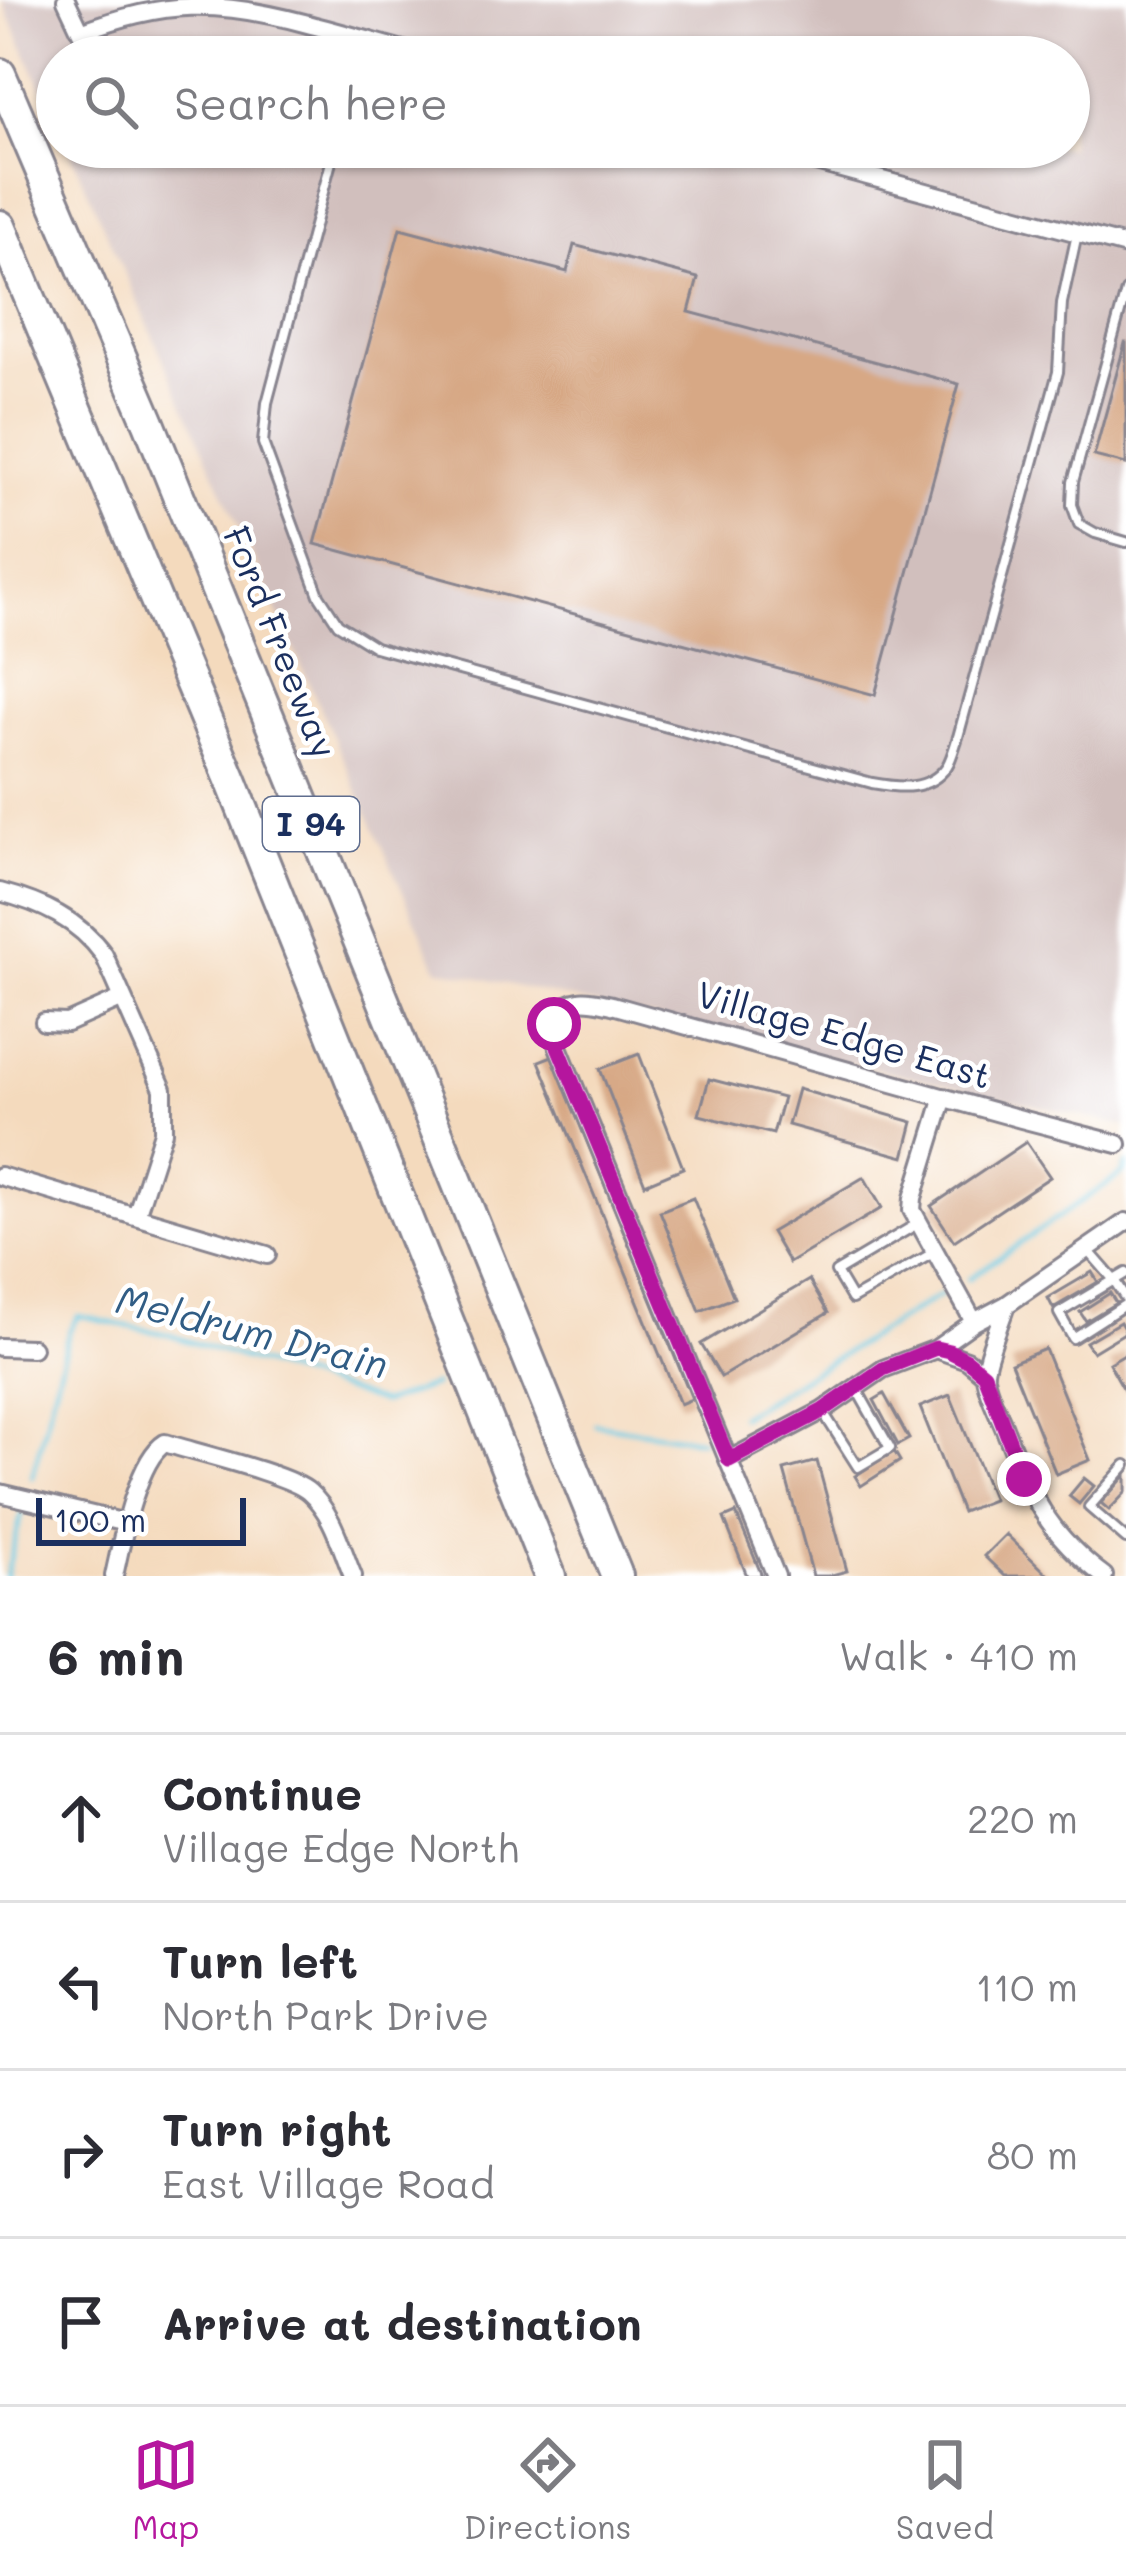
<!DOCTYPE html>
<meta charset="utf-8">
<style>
:root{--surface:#fff;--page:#f2f2f3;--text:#2b2b33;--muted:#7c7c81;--line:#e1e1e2;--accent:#b5179e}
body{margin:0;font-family:Mali,sans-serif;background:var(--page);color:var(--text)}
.scale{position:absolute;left:36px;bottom:30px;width:210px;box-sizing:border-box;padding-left:12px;border:6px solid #1b2f5e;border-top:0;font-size:33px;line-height:42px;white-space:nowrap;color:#1b2f5e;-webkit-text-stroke:9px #fff;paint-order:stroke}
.stop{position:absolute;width:36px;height:36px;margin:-27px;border:9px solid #b5179e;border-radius:50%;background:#fff}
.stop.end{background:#b5179e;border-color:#fff;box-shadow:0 3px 12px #0008}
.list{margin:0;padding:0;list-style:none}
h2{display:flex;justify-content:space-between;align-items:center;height:156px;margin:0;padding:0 48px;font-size:51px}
h2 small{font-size:39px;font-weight:400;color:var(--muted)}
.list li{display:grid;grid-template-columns:78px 1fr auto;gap:36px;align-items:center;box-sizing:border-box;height:168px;padding:0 48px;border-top:3px solid var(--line)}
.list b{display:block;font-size:45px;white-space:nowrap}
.list p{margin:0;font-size:39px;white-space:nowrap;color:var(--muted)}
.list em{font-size:39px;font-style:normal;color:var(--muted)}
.icon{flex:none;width:66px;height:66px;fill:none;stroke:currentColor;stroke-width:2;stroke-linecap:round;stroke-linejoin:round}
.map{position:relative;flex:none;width:1126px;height:1576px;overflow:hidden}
.search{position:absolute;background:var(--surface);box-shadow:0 3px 9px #0004;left:36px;right:36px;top:36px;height:132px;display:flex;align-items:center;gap:30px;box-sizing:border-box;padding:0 42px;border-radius:66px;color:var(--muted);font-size:45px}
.sheet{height:828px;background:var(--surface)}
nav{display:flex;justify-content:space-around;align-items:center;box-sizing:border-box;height:168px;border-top:3px solid var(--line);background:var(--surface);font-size:33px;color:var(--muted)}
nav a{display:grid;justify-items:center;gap:6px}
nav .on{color:var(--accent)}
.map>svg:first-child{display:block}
</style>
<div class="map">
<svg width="1126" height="1576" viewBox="0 0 1126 1576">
<rect width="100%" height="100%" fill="#fff"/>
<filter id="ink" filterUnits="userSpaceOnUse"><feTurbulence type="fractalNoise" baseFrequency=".00833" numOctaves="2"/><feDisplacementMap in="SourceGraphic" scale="24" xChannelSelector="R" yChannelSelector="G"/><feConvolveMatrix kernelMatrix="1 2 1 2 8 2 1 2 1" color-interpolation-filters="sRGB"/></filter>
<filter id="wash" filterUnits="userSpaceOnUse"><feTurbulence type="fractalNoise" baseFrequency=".004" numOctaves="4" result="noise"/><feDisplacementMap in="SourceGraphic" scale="48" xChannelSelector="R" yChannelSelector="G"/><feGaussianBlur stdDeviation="2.7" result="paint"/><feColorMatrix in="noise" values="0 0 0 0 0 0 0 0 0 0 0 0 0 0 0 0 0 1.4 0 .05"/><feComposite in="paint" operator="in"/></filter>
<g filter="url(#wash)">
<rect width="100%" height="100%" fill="#f4dabd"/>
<path fill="#d1bfbd" d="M2,0H1126V1126L437,968L68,147H1069V57H57V122Z"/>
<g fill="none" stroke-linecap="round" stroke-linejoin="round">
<path stroke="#63c7e0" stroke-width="4.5" d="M968,1279L1123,1173L1126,1164
M740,1416L942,1294
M595,1424L702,1440
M32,1477L69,1331L78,1316L166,1334L383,1403L435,1385
M6,1576L22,1513"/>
</g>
<g id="blocks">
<path fill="#d7a885" d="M400,228L567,272L574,245L698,278L689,312L959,384L875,695L315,544Z
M1125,343H1126V464L1094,456Z
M639,1054L683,1168L645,1184L600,1069Z
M552,1056L692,1399L680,1404L539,1061Z
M709,1079L783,1098L773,1134L699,1115Z
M798,1089L913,1122L904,1157L788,1125Z
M1026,1142L1050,1177L954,1241L931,1206Z
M864,1177L882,1208L789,1263L771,1232Z
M693,1198L734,1298L700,1311L660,1211Z
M1092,1272L1098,1282L1053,1308L1048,1298Z
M809,1280L828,1313L721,1377L701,1344Z
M1110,1293L1116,1303L1086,1321L1080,1312Z
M1120,1322L1126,1332L1093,1352L1086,1342Z
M1045,1349L1090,1460L1056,1474L1011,1363Z
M1126,1353V1393L1109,1363Z
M884,1394L909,1439L898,1445L874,1400Z
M950,1395L993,1500L962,1512L920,1407Z
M894,1451L900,1461L861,1486L855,1476Z
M817,1461L847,1571L828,1576H813L784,1470Z
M1126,1475V1492L1109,1510L1101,1503Z
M1084,1478L1094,1486L1079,1504L1069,1496Z
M736,1513L762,1576H747L724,1518Z
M1006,1534L1049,1576H1005L984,1556Z"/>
</g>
</g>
<g filter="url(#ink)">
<use href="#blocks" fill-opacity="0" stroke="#88848e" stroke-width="3"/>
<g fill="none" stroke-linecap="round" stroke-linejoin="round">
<g stroke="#88848e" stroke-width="14">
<path id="lane" d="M335,147L267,403L263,443L319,595L338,624L375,647L872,783C899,788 929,792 947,766C952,758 955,745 958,737L1058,372L1062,303L1077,234
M1126,291L1073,482L1072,505L1079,524L1095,533L1126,542
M917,1224L836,1272L852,1299L933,1253
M1087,1249L1114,1280L1126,1299
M1126,1273L1059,1313L1073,1338L1126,1304
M823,1412L858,1467L890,1448L856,1388
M1126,1465L1089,1507L1126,1539"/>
</g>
<g stroke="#88848e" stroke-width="22">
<path id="street" d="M66,0L81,32C164,0 217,0 304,23C346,34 388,46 429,57
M760,147L1126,246
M0,892C41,903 78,919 104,955L163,1089V1132L136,1216
M44,1022L67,1023L123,998
M944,1097L913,1198L912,1210L974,1322
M0,1176L267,1255
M1006,1305C1001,1322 983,1362 985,1377C988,1395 999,1414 1005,1430C1031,1495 1046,1533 1104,1576
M0,1347L32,1348
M936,1349L967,1360L984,1374
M729,1460L822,1411L883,1369L936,1349L974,1322L1006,1305L1126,1222
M0,1493L126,1523
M114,1576C121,1544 137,1460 165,1443C194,1452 291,1475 309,1492C333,1513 341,1548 353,1576
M776,1576L554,1037L557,1014C574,995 589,1000 612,1005L1021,1119L1118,1144"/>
</g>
<g stroke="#88848e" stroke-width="36">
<path id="highway" d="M0,74L149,423L617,1576
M0,226L231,780L550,1576"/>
</g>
<use href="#lane" stroke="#fff" stroke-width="8"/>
<use href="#street" stroke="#fff" stroke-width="16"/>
<use href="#highway" stroke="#fff" stroke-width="30"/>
</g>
</g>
<g fill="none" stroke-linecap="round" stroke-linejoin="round" filter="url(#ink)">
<path stroke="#b5179e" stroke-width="15" d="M554,1024V1037L729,1460L822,1411L883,1369L936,1348L949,1351L967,1360L984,1374L1024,1479"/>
</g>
<g text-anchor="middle" stroke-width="9" stroke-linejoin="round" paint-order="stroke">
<rect fill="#fff" stroke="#5f6d8e" stroke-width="3" x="263" y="797" width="96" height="54" rx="9"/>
<g font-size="33" font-weight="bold" fill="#1b2f5e">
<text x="311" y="836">I 94</text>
</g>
<g font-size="36" fill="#1b2f5e" stroke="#fff">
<text transform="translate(280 642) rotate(68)" y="13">Ford Freeway</text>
<text transform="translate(844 1035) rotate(16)" y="13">Village Edge East</text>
</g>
<g font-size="39" font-style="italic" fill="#315d85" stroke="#fff">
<text transform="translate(252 1332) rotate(14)" y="14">Meldrum Drain</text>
</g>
</g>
</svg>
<div class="scale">100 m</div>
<div class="stop" style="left:554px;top:1024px"></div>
<div class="stop end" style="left:1024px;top:1479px"></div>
<div class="search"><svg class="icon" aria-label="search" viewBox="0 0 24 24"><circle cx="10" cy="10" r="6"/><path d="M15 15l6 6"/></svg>Search here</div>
</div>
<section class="sheet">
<h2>6 min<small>Walk · 410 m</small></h2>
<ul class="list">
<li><svg class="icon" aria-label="ahead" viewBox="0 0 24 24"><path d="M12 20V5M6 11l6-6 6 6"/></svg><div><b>Continue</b><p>Village Edge North</p></div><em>220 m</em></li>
<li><svg class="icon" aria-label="left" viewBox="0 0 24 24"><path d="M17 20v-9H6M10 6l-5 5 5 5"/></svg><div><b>Turn left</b><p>North Park Drive</p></div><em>110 m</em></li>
<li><svg class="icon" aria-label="right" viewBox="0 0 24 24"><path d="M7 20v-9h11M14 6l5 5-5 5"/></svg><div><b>Turn right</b><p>East Village Road</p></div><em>80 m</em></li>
<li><svg class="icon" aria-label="arrive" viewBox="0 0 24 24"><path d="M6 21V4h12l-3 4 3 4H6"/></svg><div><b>Arrive at destination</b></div></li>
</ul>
</section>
<nav>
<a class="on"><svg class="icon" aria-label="map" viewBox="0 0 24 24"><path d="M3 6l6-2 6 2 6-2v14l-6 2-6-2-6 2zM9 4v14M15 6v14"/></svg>Map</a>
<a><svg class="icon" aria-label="directions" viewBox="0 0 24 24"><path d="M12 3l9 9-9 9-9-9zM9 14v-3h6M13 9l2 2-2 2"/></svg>Directions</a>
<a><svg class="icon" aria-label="saved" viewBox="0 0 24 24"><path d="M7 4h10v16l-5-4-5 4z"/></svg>Saved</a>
</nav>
